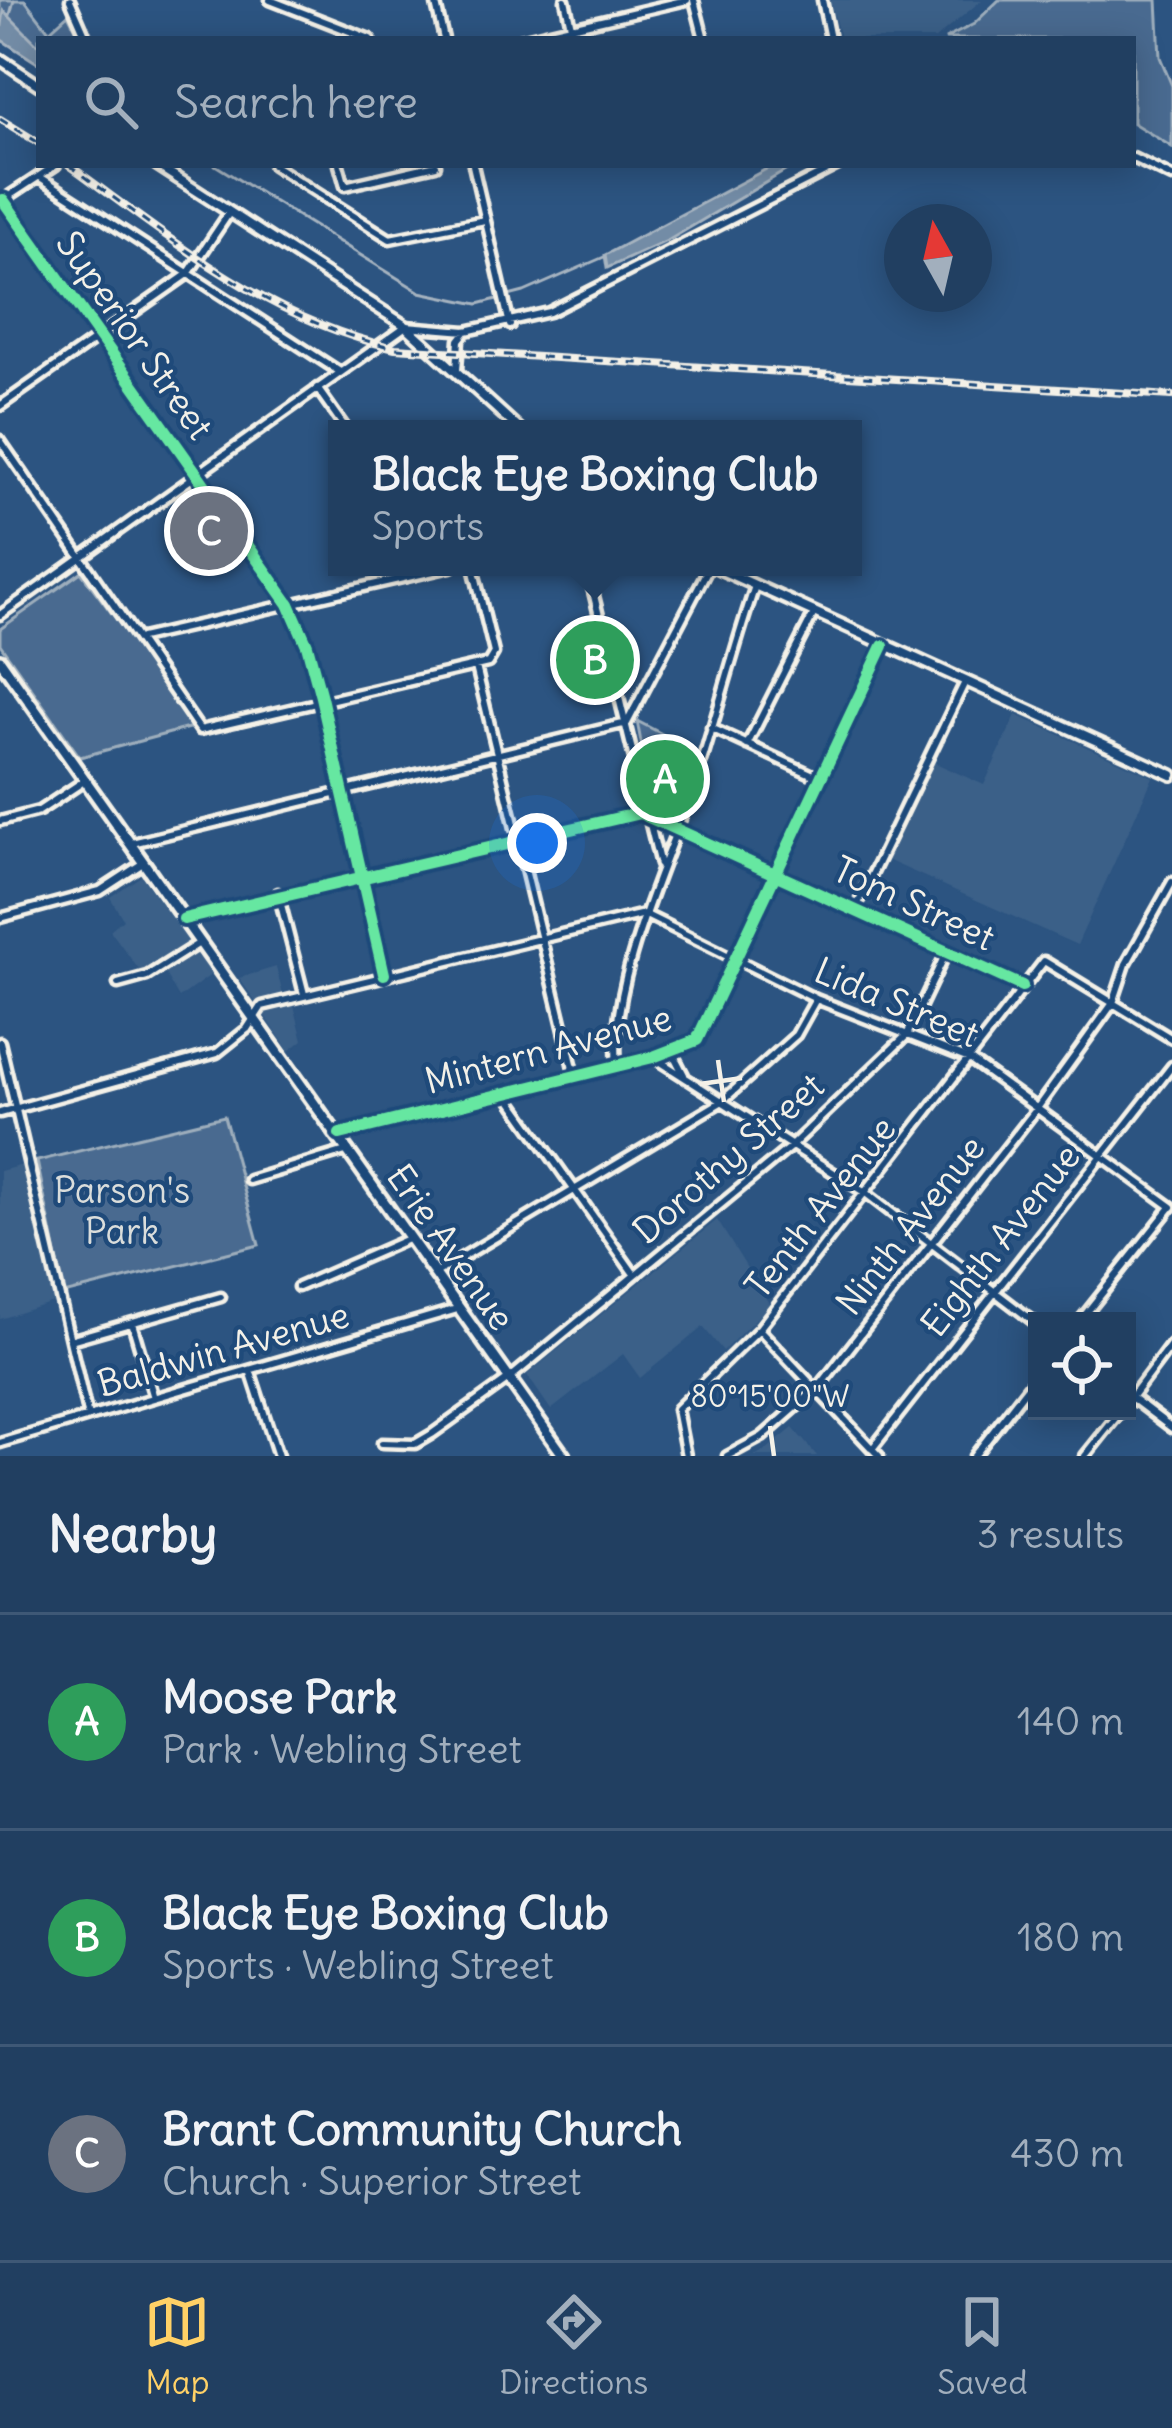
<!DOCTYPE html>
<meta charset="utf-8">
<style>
:root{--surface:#213f61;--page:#294667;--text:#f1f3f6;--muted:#a2afbd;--line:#3e5876;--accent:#ffd166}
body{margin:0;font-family:Delius,sans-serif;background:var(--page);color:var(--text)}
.controls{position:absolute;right:36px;bottom:36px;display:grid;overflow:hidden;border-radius:0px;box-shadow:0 6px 30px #0003}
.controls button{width:108px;height:108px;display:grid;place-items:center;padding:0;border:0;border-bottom:3px solid var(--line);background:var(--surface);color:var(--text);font:60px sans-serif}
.compass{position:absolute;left:884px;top:204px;width:108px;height:108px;border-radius:50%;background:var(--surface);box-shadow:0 6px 30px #0003;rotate:352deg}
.you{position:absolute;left:537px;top:843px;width:42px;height:42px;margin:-30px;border:9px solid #fff;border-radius:50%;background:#1a73e8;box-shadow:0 0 0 18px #1a73e833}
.badge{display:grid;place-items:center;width:78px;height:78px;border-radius:50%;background:var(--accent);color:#fff;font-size:39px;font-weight:700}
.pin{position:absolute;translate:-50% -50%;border:6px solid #fff;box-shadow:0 3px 12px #0006}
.popup{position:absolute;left:328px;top:420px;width:534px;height:156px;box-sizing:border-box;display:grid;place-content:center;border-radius:0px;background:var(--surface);filter:drop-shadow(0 3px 9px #0005);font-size:39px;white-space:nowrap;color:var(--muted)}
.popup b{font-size:45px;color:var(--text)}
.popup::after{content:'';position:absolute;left:50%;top:100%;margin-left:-24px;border:24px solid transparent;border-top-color:var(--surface)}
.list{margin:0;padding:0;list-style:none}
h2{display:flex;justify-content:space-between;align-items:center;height:156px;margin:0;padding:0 48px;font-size:51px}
h2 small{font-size:39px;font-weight:400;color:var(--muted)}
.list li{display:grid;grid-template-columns:78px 1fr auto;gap:36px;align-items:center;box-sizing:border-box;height:216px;padding:0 48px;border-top:3px solid var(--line)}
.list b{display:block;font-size:45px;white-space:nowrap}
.list p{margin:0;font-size:39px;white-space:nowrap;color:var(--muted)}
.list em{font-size:39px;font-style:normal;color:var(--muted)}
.icon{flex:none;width:66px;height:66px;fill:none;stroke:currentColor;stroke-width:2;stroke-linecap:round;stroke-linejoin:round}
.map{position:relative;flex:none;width:1172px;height:1456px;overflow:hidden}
.search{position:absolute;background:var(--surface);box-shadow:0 6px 30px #0003;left:36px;right:36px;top:36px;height:132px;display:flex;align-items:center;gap:30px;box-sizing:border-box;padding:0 42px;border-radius:0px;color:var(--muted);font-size:45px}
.sheet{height:804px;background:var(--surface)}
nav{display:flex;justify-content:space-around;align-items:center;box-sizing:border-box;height:168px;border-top:3px solid var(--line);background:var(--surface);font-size:33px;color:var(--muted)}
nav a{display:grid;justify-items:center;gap:6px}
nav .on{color:var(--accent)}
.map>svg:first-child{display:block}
</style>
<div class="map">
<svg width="1172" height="1456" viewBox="0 0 1172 1456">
<rect width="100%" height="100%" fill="#2c5481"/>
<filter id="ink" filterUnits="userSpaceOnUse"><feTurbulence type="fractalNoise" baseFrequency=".00833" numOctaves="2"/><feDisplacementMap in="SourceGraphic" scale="24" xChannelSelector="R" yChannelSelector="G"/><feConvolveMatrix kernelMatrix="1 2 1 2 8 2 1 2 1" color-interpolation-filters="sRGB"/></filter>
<g filter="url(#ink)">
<path fill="#3b6088" d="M830,0H982L935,39H840Z
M1016,715L1153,777L1077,945L887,860L931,761L984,785Z
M141,876L212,974L179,998L161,967L142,974L110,930L123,919L110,897Z
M276,967L283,995L291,994L303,1040L289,1051L239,978Z
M23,1165L53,1302L0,1319V1171Z
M717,1220L770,1305L723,1351L703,1327L640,1378L623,1354L551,1410L527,1375Z
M793,1428L817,1456H754L766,1450Z"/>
<path fill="#496b90" stroke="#9eaebc" stroke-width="3" d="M0,0H25L49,31L68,14L81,39H39V62L0,37Z
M999,0H1157L1160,57L1172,86V147L1133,123V39H945L974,24Z
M81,572L196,726L80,757L0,644V629Z
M637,721L693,750L671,814L653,807Z
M224,1116L259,1245L64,1294L37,1161Z"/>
<path fill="#738ca6" stroke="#a7b4c0" stroke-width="3" d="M4,11L39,46V64L0,39Z
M774,165H795L669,240L607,268L605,255Z"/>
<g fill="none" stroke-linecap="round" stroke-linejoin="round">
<path stroke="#a7b4c0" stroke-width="3" d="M10,15L14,0
M215,165L420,292L478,304L524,292L604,257"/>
<g stroke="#f4f1e8" stroke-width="15">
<path id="minor" d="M70,0L87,39
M270,0L370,39
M435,0L444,39
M565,0L574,39
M694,0L704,39
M822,0L830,39
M520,39L687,0
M1133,158L1172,177
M273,165L390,239L485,220
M339,165L345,186L436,165
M473,165L510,325
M40,177L340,372
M3,200L289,604L307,645L321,697L384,974
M3,200L56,165
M457,370L459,340L466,331
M317,388L346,429
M0,406L188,274L229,213
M0,440L200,730L488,663L494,653L473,567
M587,567L660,865
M0,615L406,326L466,331L549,312L838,165
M141,638L451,567
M476,667L575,1076
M711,728L822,779
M747,745L813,615
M0,821L39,811L84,781
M132,843L627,723L709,567
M278,893L304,994
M856,908L965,682
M644,914L816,999L969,1059L1172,1207
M0,918L100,891L143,863
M184,919L640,813L1022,986
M118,984L147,976L201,942
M0,1042L88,1417
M672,1052L684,1075
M653,1057L867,1194L1037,1324
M617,1066C608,975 676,844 704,755C721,699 736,642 755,586
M506,1093L634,1274
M0,1113L217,1053L247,1029L262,1006L644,914
M340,1134L653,1057L697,1040L883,646
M249,1180L349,1150
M436,1273L721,1102L796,1035L816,999
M298,1287L410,1238
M1080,1321L1171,1207
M132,1323L154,1398
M759,1329L879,1456
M70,1340L221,1297
M250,1370L278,1456
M1127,1394L1172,1428
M1127,1403L1172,1343
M0,1443L457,1309
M382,1443L415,1444L432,1434L510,1378L789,1148L907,1035L947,951
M872,1449L1172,1066
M686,1456L677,1409L759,1329L1044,961L1172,1039
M727,1456L762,1437L819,1387L1038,1107L1113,1003L1126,964L1172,882
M974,1456L1037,1375
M1085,1456L1121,1411"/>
</g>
<g stroke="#f4f1e8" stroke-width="16">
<path id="tertiary" d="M0,59L39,85
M157,165L406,326L519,429
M715,567L1172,775"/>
</g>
<g stroke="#f4f1e8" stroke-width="18">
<path id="secondary" d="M0,660L564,1456"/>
</g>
<use href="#minor" stroke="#1f4a7a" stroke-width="6"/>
<use href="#tertiary" stroke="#1f4a7a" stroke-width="8"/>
<use href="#secondary" stroke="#1f4a7a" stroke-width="9"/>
<g stroke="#f4f1e8" stroke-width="8">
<path id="rail" d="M0,119L39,143
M69,165C173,240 268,320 395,348L1172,396"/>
</g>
<use href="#rail" stroke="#1f4a7a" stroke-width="3" stroke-dasharray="9" stroke-linecap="butt"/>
<g stroke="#1f4a7a" stroke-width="20">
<path id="cycleway" d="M3,200L289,604L307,645L321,697L384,974
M184,919L640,813L1022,986
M340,1134L653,1057L697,1040L883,646"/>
</g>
<use href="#cycleway" stroke="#66e7a1" stroke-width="12"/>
</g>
</g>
<path fill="none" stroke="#f4f1e8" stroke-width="4.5" d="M718,1060L724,1102M700,1084L742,1078M770,1426L774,1456"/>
<g text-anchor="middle" stroke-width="9" stroke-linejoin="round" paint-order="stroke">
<g font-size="36" fill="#f4f1e8" stroke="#1f4a7a">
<text transform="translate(135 335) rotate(55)" y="13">Superior Street</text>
<text transform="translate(914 903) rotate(25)" y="13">Tom Street</text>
<text transform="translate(897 1002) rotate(23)" y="13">Lida Street</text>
<text transform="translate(548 1049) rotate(-15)" y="13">Mintern Avenue</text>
<text transform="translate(728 1158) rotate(-41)" y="13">Dorothy Street</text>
<text transform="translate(820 1207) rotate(-52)" y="13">Tenth Avenue</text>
<text transform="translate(910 1225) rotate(-52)" y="13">Ninth Avenue</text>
<text transform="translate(1000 1240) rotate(-52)" y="13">Eighth Avenue</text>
<text transform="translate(451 1247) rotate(55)" y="13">Erie Avenue</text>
<text transform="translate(223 1349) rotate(-16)" y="13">Baldwin Avenue</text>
</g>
<g font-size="36" fill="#dadddb" stroke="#1f4a7a">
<text x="122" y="1203">Parson's<tspan x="122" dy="41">Park</tspan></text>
</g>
</g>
<g font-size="30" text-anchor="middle" fill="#f4f1e8" stroke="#1f4a7a" stroke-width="9" stroke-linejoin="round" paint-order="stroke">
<text x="770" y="1407">80°15'00"W</text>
</g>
</svg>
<div class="controls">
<button><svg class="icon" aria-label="locate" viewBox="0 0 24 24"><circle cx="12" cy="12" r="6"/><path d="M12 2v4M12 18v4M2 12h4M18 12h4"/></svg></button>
</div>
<svg class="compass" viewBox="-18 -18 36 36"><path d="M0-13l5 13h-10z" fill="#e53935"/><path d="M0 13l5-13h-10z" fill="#a2afbd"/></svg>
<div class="you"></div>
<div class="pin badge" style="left:665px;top:779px;background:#2e9e5b">A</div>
<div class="pin badge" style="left:595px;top:660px;background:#2e9e5b">B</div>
<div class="popup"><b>Black Eye Boxing Club</b>Sports</div>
<div class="pin badge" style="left:209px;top:531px;background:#6b7280">C</div>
<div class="search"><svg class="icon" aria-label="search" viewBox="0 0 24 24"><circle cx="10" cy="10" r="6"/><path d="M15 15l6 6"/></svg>Search here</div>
</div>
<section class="sheet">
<h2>Nearby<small>3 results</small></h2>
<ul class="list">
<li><span class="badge" style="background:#2e9e5b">A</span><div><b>Moose Park</b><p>Park · Webling Street</p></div><em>140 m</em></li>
<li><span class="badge" style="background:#2e9e5b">B</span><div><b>Black Eye Boxing Club</b><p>Sports · Webling Street</p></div><em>180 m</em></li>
<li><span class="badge" style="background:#6b7280">C</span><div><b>Brant Community Church</b><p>Church · Superior Street</p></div><em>430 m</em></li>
</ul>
</section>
<nav>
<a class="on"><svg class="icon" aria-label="map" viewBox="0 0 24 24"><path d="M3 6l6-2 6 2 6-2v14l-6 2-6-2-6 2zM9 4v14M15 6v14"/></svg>Map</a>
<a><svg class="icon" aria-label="directions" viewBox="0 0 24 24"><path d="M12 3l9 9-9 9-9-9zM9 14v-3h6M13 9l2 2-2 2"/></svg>Directions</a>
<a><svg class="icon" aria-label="saved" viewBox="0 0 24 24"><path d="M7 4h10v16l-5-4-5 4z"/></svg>Saved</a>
</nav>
